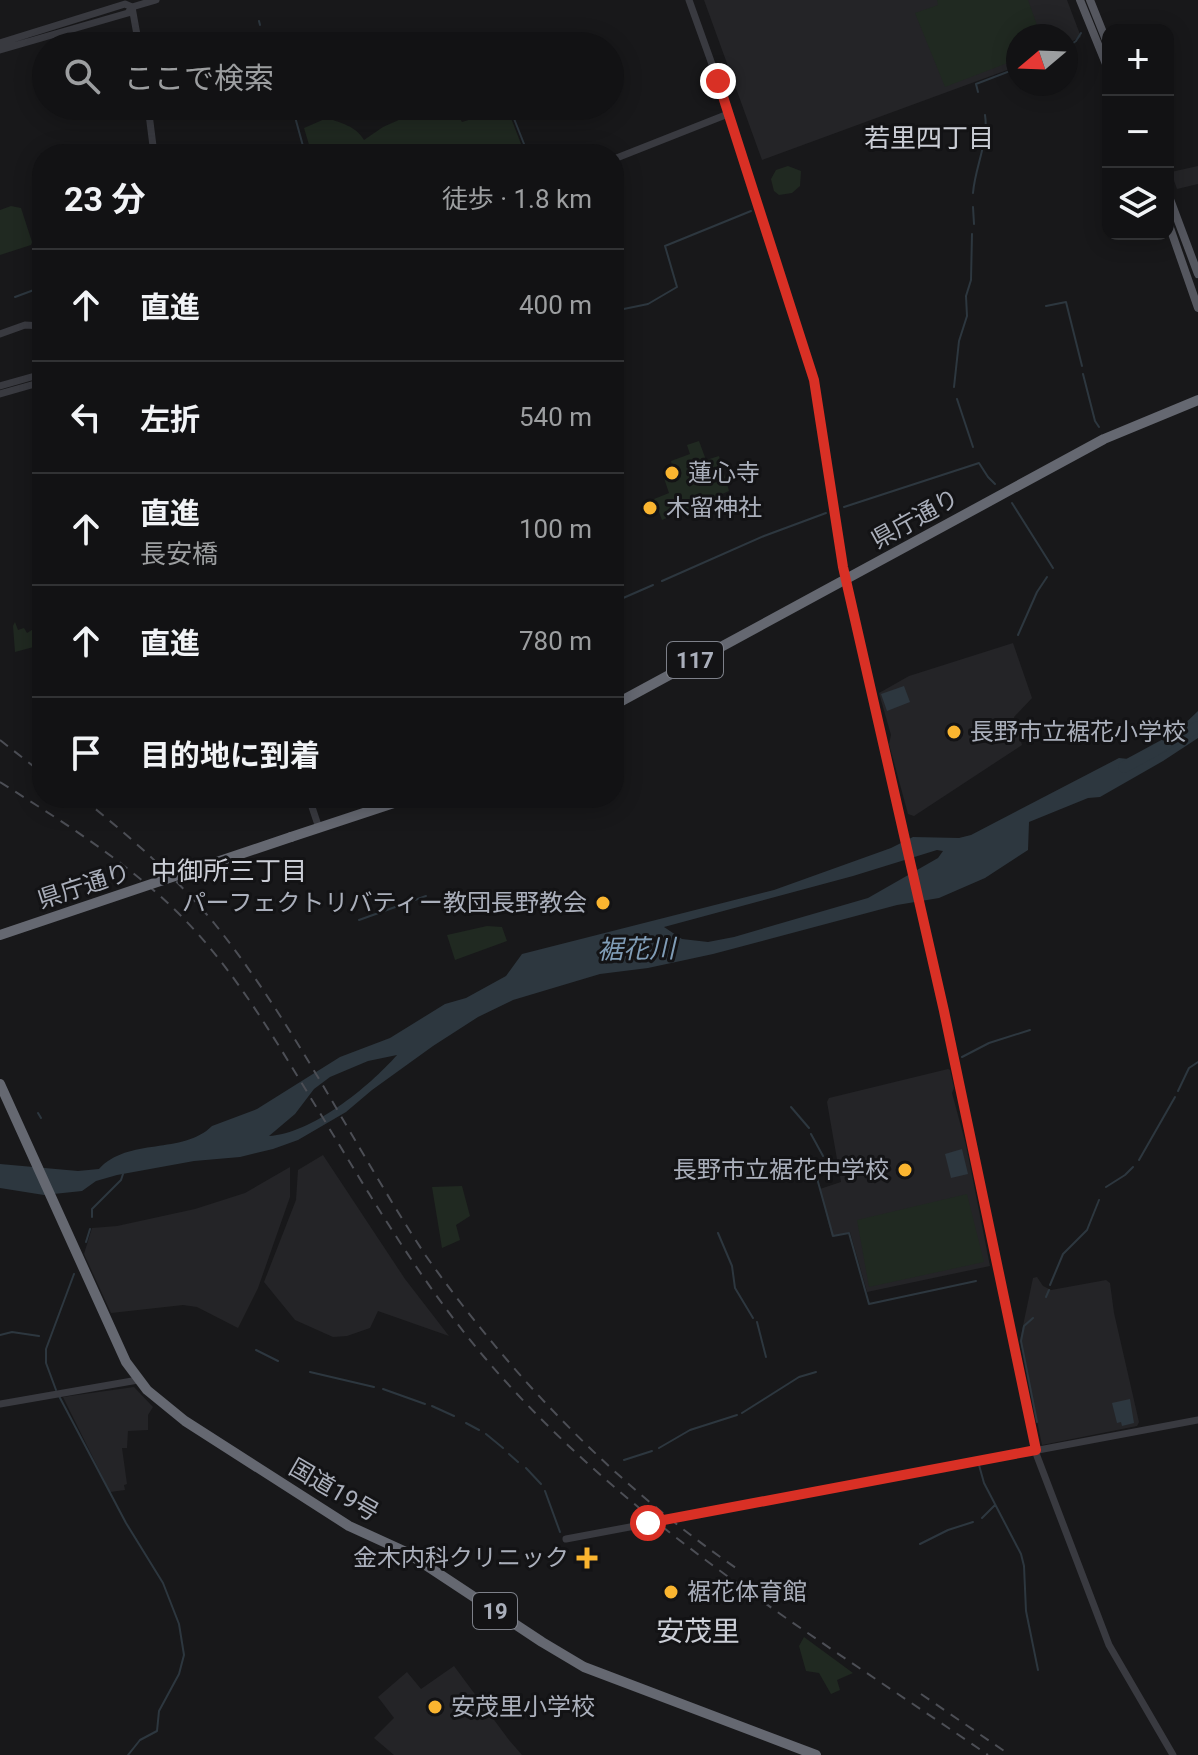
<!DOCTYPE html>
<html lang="ja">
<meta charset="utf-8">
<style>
:root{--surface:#121214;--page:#1b1b1d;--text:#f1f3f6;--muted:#9c9ea0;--line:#313234}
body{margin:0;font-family:Roboto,"Noto Sans JP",sans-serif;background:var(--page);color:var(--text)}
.controls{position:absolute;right:24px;top:24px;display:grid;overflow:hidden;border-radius:16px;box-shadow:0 4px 20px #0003}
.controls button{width:72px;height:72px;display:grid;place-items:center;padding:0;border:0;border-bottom:2px solid var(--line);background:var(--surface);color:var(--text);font:40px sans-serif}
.compass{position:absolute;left:1006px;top:24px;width:72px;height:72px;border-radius:50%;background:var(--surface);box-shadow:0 4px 20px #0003;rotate:251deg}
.stop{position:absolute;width:24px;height:24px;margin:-18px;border:6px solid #d93025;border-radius:50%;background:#fff}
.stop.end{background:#d93025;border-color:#fff;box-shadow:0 2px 8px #0008}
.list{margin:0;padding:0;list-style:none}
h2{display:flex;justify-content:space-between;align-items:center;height:104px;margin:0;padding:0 32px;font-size:34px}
h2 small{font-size:26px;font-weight:400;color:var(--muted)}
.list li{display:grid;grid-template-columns:52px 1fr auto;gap:24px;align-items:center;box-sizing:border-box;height:112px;padding:0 32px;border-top:2px solid var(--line)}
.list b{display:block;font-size:30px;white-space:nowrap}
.list p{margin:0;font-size:26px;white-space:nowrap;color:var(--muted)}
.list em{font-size:26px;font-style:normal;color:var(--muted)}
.icon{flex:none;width:44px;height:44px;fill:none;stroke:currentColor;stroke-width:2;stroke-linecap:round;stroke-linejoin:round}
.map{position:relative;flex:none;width:1198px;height:1755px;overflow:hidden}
.search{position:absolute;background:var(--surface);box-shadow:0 4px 20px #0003;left:32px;top:32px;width:592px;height:88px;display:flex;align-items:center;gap:20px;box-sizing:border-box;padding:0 28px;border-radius:44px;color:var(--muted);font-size:30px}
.panel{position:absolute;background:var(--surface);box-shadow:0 4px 20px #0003;left:32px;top:144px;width:592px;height:664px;border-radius:32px}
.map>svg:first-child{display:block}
</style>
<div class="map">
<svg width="1198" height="1755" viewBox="0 0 1198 1755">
<rect width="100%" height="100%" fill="#18181a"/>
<path fill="#242427" d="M704,0H1067L1081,37L1066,44V36H1018V66L762,160Z
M1198,166V184L1177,189L1171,172Z
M1013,643L1032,698L1014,717L1022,745L914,816L908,814L889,744L891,735L879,693L909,676Z
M948,1069L950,1070L954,1088L952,1093L966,1145L990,1266L867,1292L850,1232L832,1237L820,1189L841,1182L827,1102L829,1098Z
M323,1155L405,1279L449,1336L378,1311L370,1328L347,1336L333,1337L295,1320L264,1282L296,1200L298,1170Z
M290,1167V1197L258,1288L238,1328L197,1307L183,1305L111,1313L84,1254L92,1228L117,1226L195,1209L245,1193Z
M1037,1277L1043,1286L1051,1290L1106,1280L1110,1283L1114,1313L1139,1422L1137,1426L1042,1445L1020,1340L1033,1278Z
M134,1387L153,1407L148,1415V1430L128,1431L127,1448H122L127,1484L124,1485L125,1490L110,1492L63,1397Z
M454,1666L509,1740L522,1755H394L374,1738L394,1718L378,1697L407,1672L421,1689Z"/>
<path fill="#202921" d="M937,0H1028L1041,36H1018V59L945,87L915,13L938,5Z
M430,106H453L462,122L507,108L525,154H305L310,148L304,128L327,118C341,123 356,126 364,140L383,127Z
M788,166L801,171L800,186L792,193L779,195L774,191L771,179L776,170Z
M11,206L21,208L32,242L31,245L0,255V210Z
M699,441L706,460L719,456L729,491L662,520L654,499L669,493L663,475L673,471L671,461L690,454L687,445Z
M15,622L18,630L24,628L27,633L35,628L41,645L15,652L13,626Z
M487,926L502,927L507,941L455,960L447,935Z
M462,1186L470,1216L456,1225L460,1240L442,1248L432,1187Z
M967,1194L984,1262L869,1287L857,1220Z
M804,1637L853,1673L837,1680L840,1690L831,1694L819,1673L806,1671L799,1646Z"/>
<path fill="#2d373f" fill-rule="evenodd" d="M904,686L910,702L887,711L881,694Z
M1198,711V738L1163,761L1100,797L1088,798L1029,822L1028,850L985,878L939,898L897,905L713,954L648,968L600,974L513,1000L478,1017L433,1046L372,1090L346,1112L298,1140L273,1149L240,1157L194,1161L117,1175L96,1181L82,1191L44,1195L0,1188V1164L78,1171L99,1169C128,1137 183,1155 212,1126L257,1109L340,1057L390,1038L445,1004L466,998L506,976L522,954L774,890L891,848L913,837L959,838L971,835L1119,758L1138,760L1157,749L1159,743L1173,735ZM937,850L943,851L938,858L868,898L734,937L708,942L682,939L664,927L853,876ZM397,1055C369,1087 311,1134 269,1136L295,1114L314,1089L330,1077L368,1061Z
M962,1149L968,1174L951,1178L945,1154Z
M1130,1399L1134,1423L1122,1426L1121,1422L1117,1423L1112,1403Z"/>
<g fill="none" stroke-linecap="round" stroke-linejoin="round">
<path stroke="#2d373f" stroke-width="2" d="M259,21L260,25
M265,36L268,46
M1066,48L1076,41L1081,33
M978,92L976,84L1018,68
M292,106L303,146L298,154
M509,106L528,154
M973,193C975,167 989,141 985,115
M973,207L974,224
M15,297L42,287
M1046,306L1066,302L1082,366
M614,311L648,304L677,287L665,246L751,211
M1083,374L1095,421L1099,427
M954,387L959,341L967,316L966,296L971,280L972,234
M957,399L973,447
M1012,503L1053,568
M844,507L979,463L988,477L995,484
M662,581L764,536L826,513
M614,602L653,585
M1018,635L1037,592L1047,577
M359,920L426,896
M962,1057L989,1043L1030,1030
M1178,1091L1189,1068L1198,1062
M791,1107L809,1128
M38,1113L41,1118
M811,1134L823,1156
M1139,1160L1175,1097
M815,1171L833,1236L849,1233L869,1304L976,1281
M1106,1187L1125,1175L1133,1167
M92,1217V1209L121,1180L123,1174
M718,1233L732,1266L735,1288L753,1318
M86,1242L90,1229
M1050,1285L1063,1254L1087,1230L1099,1200
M1046,1297L1049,1290
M1033,1318L1024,1326L1021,1341L1037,1422
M757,1322L766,1357
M0,1335L12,1332L39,1336
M256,1350L278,1361
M310,1372L374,1387
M383,1389L425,1404
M56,1390L46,1363V1349L74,1274
M59,1396L126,1523L163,1583L179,1624L184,1655L179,1674L159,1711L157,1731L140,1740L128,1755
M432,1406L454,1416
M742,1413L799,1377L816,1372
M466,1423L479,1430
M486,1434L503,1448
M659,1448L690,1430L737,1415
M509,1454L518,1462
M624,1460L652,1451
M979,1465L984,1483L1021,1554L1024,1566L1026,1611L1038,1670
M526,1468L541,1484
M545,1491L560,1532
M982,1518L995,1505
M920,1544L948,1530L973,1522"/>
<path stroke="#2d373f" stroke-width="12" d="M1124,767L1198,727"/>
<path stroke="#393a40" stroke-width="7" d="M689,0L718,81L814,380L843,567L944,1011L1037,1456L1109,1645L1173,1755
M132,7L139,46
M0,43L125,4L132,7
M0,50L128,13L132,7L156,0
M148,106L154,154
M614,159L728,114
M0,334L25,325L42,326
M0,386L42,374
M0,394L42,382
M309,798L319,828
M0,1404L138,1380
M566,1539L1198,1420"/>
<path stroke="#55575f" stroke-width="8" d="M1080,0L1108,69
M1090,0L1108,45
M1168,194L1198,274
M1168,222L1198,308"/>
<path stroke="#656871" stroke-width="10" d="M614,705L1104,439L1198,400
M291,837L409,798
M0,1084L126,1362L147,1390L185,1421L349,1526L406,1552L542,1642L584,1667L816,1755"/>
<path stroke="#4c4e55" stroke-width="2" stroke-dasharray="10 8" stroke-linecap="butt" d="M0,740L42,773
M0,782C66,824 131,864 186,921C232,969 267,1026 301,1082C359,1176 413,1273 485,1358C626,1524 811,1633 988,1755
M82,798C129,836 175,876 214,923C296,1025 354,1147 426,1256C512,1377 614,1484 736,1568
M921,1694L1010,1755"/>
<path stroke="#656871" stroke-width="10" d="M0,935L291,837"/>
</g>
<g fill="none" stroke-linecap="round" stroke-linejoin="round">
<path stroke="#d93025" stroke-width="10" d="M648,1523L1036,1450L944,1011L843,567L814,380L718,81"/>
</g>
<g fill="#fab530" stroke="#131315" stroke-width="3">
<circle cx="672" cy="473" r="8"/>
<circle cx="650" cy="508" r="8"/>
<circle cx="954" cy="732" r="8"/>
<circle cx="603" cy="903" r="8"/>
<circle cx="905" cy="1170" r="8"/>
<path d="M583 1546h8v8h8v8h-8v8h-8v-8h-8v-8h8z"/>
<circle cx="671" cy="1592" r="8"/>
<circle cx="435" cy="1707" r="8"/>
</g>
<g text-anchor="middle" stroke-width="6" stroke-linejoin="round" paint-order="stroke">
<g fill="#131315" stroke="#7d8089" stroke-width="2">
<rect x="667" y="642" width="56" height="36" rx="6"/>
<rect x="473" y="1593" width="44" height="36" rx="6"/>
</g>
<g font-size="22" font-weight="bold" fill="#aaafbb">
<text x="695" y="668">117</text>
<text x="495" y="1619">19</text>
</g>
<g font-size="24" fill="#aaafbb" stroke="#131315" text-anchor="start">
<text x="688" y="481">蓮心寺</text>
<text x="666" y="516">木留神社</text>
<text x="970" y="740">長野市立裾花小学校</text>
<text x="587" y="911" text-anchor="end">パーフェクトリバティー教団長野教会</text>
<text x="889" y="1178" text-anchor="end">長野市立裾花中学校</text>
<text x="569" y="1566" text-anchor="end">金木内科クリニック</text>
<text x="687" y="1600">裾花体育館</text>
<text x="451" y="1715">安茂里小学校</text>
</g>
<g font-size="24" fill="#aaafbb" stroke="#131315">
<text transform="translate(915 519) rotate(-29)" y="8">県庁通り</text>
<text transform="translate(84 886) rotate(-18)" y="8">県庁通り</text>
<text transform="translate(334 1490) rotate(30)" y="8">国道19号</text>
</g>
<g font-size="26" fill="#cbced6" stroke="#131315">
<text x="929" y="147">若里四丁目</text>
<text x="229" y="880">中御所三丁目</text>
</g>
<g font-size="26" font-style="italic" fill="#809db7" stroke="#131315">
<text transform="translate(636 949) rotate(-1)" y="9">裾花川</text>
</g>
<g font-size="28" fill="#cbced6" stroke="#131315">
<text x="698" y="1641">安茂里</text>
</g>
</g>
</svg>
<div class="controls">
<button>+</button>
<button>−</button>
<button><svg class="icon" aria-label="layers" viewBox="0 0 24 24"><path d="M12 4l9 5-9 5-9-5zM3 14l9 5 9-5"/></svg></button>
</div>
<svg class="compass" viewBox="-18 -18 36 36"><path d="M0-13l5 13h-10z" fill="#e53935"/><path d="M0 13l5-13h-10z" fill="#9c9ea0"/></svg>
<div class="stop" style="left:648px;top:1523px"></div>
<div class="stop end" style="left:718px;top:81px"></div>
<div class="search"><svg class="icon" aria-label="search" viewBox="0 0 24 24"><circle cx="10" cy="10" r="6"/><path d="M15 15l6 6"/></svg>ここで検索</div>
<section class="panel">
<h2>23 分<small>徒歩 · 1.8 km</small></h2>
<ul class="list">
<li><svg class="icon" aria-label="ahead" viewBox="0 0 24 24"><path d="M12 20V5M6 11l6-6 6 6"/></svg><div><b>直進</b></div><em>400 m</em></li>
<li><svg class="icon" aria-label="left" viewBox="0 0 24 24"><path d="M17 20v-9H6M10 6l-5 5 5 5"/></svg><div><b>左折</b></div><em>540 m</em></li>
<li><svg class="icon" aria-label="ahead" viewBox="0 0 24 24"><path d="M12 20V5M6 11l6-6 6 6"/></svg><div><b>直進</b><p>長安橋</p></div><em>100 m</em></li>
<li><svg class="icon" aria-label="ahead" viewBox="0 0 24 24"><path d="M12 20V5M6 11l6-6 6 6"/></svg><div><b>直進</b></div><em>780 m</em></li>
<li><svg class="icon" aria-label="arrive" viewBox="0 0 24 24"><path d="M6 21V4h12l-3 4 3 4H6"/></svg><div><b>目的地に到着</b></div></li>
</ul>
</section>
</div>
